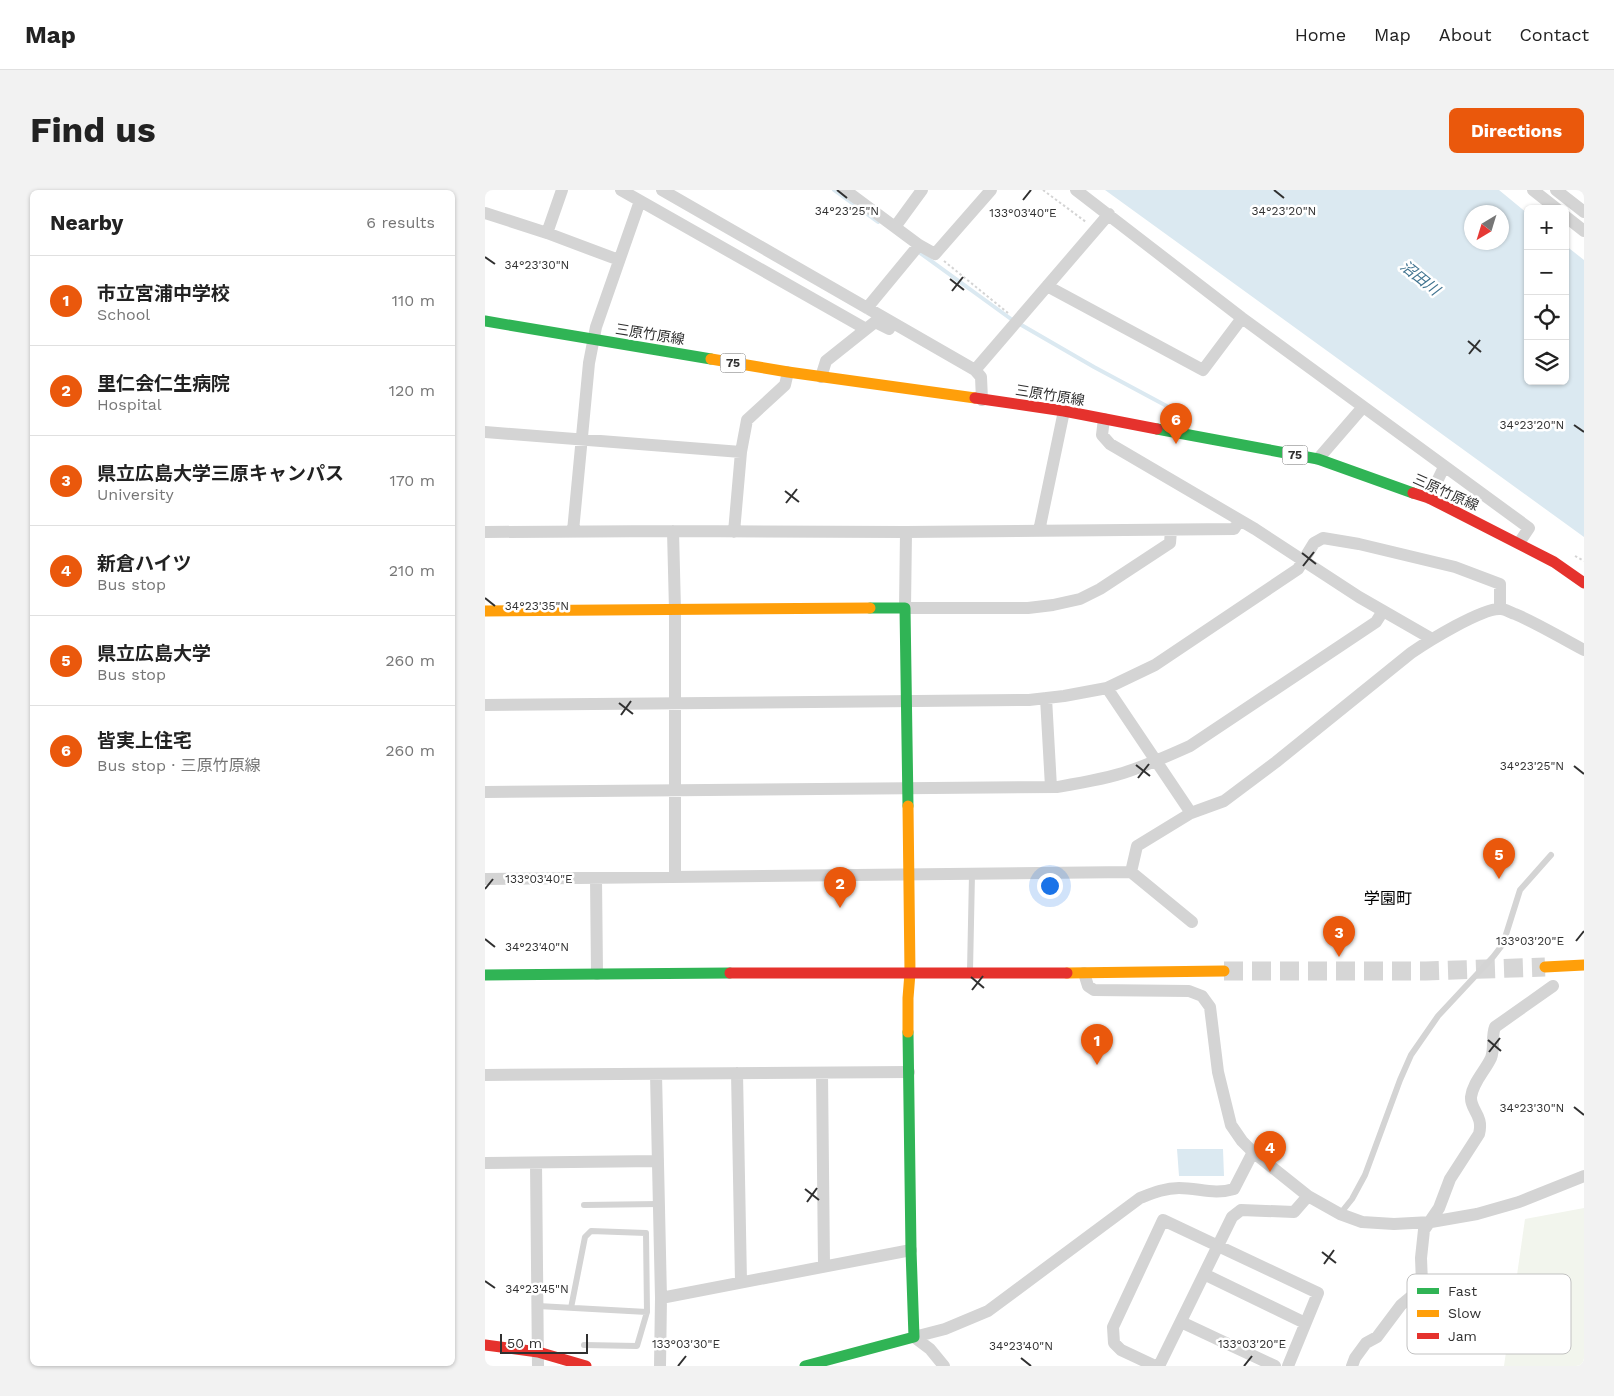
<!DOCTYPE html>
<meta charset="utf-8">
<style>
:root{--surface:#fff;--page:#f2f2f2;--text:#222;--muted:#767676;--line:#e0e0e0;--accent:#ea580c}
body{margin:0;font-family:"Work Sans","Noto Sans JP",sans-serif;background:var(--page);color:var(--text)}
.controls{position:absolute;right:15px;top:15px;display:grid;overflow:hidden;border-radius:8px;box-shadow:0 1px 4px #0004}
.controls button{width:45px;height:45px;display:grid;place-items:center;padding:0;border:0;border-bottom:1px solid var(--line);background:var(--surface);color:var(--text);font:25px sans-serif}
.compass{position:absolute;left:979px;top:15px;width:45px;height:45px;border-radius:50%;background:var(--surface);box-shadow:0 1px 4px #0004;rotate:218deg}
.scale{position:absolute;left:15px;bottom:12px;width:88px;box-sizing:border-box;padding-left:5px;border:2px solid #303030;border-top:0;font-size:14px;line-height:18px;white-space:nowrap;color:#303030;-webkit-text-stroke:4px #fff;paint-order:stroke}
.you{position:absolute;left:564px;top:695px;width:18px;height:18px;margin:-12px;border:4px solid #fff;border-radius:50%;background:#1a73e8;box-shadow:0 0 0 8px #1a73e833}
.badge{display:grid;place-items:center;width:32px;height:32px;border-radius:50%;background:var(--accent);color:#fff;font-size:16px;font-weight:700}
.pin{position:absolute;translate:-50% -41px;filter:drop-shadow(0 1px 2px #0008)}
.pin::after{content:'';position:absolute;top:26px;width:18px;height:15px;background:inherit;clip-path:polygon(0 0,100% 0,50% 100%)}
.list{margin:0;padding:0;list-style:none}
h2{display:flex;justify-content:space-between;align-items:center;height:65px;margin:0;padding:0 20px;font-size:21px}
h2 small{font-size:16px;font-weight:400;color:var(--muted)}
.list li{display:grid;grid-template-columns:32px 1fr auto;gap:15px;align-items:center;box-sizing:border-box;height:90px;padding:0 20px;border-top:1px solid var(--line)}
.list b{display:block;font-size:19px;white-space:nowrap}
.list p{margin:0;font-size:16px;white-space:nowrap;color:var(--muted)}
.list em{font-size:16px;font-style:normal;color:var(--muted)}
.icon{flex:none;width:28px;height:28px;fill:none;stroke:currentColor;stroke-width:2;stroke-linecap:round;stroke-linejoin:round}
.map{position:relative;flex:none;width:1099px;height:1176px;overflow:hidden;border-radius:8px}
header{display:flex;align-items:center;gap:30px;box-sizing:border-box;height:70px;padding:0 25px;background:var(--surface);border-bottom:1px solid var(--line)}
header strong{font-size:24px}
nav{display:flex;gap:28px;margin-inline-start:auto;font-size:18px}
.intro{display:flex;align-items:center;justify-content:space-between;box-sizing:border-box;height:120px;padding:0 30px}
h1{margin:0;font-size:35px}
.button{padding:12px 22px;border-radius:8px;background:var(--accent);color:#fff;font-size:18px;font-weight:700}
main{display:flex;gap:30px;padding:0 30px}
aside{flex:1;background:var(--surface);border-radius:8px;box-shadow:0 1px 4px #0004}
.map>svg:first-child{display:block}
</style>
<header>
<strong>Map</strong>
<nav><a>Home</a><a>Map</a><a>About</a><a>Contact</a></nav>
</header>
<div class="intro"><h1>Find us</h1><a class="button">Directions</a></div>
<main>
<aside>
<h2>Nearby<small>6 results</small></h2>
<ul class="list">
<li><span class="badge">1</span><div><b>市立宮浦中学校</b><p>School</p></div><em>110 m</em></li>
<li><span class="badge">2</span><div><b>里仁会仁生病院</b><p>Hospital</p></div><em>120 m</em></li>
<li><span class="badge">3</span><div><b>県立広島大学三原キャンパス</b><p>University</p></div><em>170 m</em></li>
<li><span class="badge">4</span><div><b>新倉ハイツ</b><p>Bus stop</p></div><em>210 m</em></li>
<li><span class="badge">5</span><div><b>県立広島大学</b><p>Bus stop</p></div><em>260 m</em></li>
<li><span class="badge">6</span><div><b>皆実上住宅</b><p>Bus stop · 三原竹原線</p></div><em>260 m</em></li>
</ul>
</aside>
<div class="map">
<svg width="1099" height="1176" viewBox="0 0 1099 1176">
<rect width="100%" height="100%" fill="#fff"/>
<path fill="#f2f5ed" d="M1099,1018V1176H1019L1040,1029Z"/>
<path fill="#dbe9f1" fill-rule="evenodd" d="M620,0H1014L1043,24V191H1080V55L1099,70V347ZM986,22H1016V52H986Z
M692,959H738L739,986H694Z"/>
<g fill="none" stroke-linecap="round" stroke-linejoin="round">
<path stroke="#dbe9f1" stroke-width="4" d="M349,0L393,32
M431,60L526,129L609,177L691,221"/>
<path stroke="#d6d6d6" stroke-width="19" stroke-dasharray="19 9" stroke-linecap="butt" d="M739,781H941L1060,777"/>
<path stroke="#d4d4d4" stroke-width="2" stroke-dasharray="2.5 2.5" stroke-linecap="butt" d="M558,0L601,32
M459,71L523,123
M1090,366L1099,371"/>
<path stroke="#d4d4d4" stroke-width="6" d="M485,781L487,684
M99,1015L174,1014
M855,1024L867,1009L880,985L915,890L926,865L953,826L1008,767L1018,754L1035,700L1066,665
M53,1116L162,1122
M86,1118L100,1047L106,1041L161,1043L162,1122L152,1156L99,1155"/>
<path stroke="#d4d4d4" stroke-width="12" d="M136,0L381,139
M177,0L490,180L496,187L497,210
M360,0L434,55L450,64L506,0
M591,0L757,128L1044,338L1034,353
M1048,0L1072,19
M1071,0L1099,22
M0,23L62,43L134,70
M1080,26L1099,41
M410,37L437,0
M62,43L77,0
M562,96L718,180L757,128
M382,118L434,55
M490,180L624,24
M336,187L341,171L390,132L404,139
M619,229L617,245L625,254L770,339L874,407L947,449
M0,242L256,262
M833,269L878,217
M944,308L959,277
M88,341L104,173L111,137L155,11
M188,341L190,420V687
M554,341L579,221
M0,342L188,341L421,342L749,339L754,331
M249,342L256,262L262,230L300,195L303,182
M421,342L420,418H543L568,415L595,409L615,399L685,353L686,340
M622,498L706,623
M561,508L566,597
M0,515L544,510L579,506L622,498L670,475L813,379L829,353L838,348L874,354L970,377L1015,394V419
M0,602L572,597C596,593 621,589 644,581C665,574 685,565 705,556L891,432L898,421
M646,682L652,656L706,623L739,611L791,572L926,463C942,452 998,417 1016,419C1020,419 1026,423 1030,424C1054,434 1076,448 1099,460
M111,688L112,784
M0,689L646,682L707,732
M599,783L603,796L609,800L704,801L717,806L725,817L733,882L746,935L757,951L768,962L823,1006L855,1024L877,1032L909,1034L946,1032L992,1024L1034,1012L1099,986
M252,883L256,1092
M337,883L339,1076
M171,884L176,1108L175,1176
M0,885L424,882
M0,973L173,971
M51,973L53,1176
M719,1084L820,1133
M176,1108L426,1060
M696,1132L790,1176
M429,1147L460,1139L503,1121L655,1008C668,1003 680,998 694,998C714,998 729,1005 749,999L768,962
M429,1147L445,1159L459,1176
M670,1176L636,1160L629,1153L628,1137L678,1030L833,1103L803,1176
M674,1176L747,1027L756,1020L809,1022L823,1006
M867,1176L870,1168L881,1153L892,1147L916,1115L934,1100L937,1093L936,1068L939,1040L954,1018L965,989L994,944C999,925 985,920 986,907C988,892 1000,881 1006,868C1010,858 1006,847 1010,837L1068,796"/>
<path stroke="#30b455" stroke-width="11" d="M0,131L226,169
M672,239L833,269L928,303
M385,418H420L423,616
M0,785L245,783
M320,1176L429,1147L426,1060L423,842"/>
<path stroke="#ff9f0a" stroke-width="11" d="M226,169L303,182L490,208
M0,421L385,418
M423,616L425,783L423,808V842
M1060,777L1099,775
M582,783L739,781"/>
<path stroke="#e5322d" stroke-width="11" d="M490,208L579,221L672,239
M928,303L944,308L1069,372L1099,393
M245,783H582
M0,1155L53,1162L101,1176"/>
</g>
<path fill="none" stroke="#303030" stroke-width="2" d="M352,0L362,8M789,0L799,8M538,10L546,0M0,67L10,74M465,89L479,100M467,101L478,87M983,151L996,162M984,164L995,150M1089,235L1099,242M300,301L314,312M301,313L312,299M817,363L831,374M818,376L829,362M0,408L10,416M134,513L148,524M136,525L146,511M651,575L665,586M1089,576L1099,584M653,588L664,574M0,699L8,689M0,749L10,757M1091,751L1099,741M486,787L499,798M487,800L498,786M1003,850L1016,861M1004,862L1015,848M1089,917L1099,925M320,999L334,1010M322,1012L332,998M837,1062L851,1073M839,1074L849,1060M0,1091L10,1098M536,1168L546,1176M193,1176L201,1166M759,1176L767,1166"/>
<g text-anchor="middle" stroke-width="5" stroke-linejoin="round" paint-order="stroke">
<g fill="#fff" stroke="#6e6e6e" stroke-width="1">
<rect x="235.5" y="163.5" width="25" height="19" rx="4"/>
<rect x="797.5" y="255.5" width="25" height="19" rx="4"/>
</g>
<g font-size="12" font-weight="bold" fill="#303030">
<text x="248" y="177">75</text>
<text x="810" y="269">75</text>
</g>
<g font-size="14" fill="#303030" stroke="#fff">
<text transform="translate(165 144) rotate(9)" y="5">三原竹原線</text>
<text transform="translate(565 205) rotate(9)" y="5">三原竹原線</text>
<text transform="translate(961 302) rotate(24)" y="5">三原竹原線</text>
</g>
<g font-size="15" font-style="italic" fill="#417490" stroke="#fff">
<text transform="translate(935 88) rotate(39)" y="5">沼田川</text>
</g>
<g font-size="16" fill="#000" stroke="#fff">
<text x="903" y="714">学園町</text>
</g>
</g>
<rect x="922" y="1084" width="164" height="80" rx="8" fill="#fff" stroke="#c1c1c1" stroke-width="1"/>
<rect x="932" y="1098" width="22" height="6" fill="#30b455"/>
<rect x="932" y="1120" width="22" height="7" fill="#ff9f0a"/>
<rect x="932" y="1143" width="22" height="6" fill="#e5322d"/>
<g font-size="14" fill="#303030">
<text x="963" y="1106">Fast</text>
<text x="963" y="1128">Slow</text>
<text x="963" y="1151">Jam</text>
</g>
<g font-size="12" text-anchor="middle" fill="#303030" stroke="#fff" stroke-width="5" stroke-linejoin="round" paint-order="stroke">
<text x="362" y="25">34°23'25"N</text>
<text x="799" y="25">34°23'20"N</text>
<text x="538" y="27">133°03'40"E</text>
<text x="52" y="79">34°23'30"N</text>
<text x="1047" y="239">34°23'20"N</text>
<text x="52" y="420">34°23'35"N</text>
<text x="1047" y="580">34°23'25"N</text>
<text x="54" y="693">133°03'40"E</text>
<text x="1045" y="755">133°03'20"E</text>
<text x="52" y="761">34°23'40"N</text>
<text x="1047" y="922">34°23'30"N</text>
<text x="52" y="1103">34°23'45"N</text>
<text x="201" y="1158">133°03'30"E</text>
<text x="767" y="1158">133°03'20"E</text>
<text x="536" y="1160">34°23'40"N</text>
</g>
</svg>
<div class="controls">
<button>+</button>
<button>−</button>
<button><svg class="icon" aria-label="locate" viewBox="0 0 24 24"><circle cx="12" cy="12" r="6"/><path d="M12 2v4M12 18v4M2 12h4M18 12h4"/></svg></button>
<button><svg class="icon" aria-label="layers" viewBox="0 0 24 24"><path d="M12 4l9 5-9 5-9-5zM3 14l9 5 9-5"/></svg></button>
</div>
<svg class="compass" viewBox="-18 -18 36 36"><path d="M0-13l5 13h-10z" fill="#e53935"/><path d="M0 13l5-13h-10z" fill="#767676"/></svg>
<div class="scale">50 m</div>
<div class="you"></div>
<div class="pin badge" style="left:612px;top:875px">1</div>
<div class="pin badge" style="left:355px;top:718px">2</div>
<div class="pin badge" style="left:854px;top:767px">3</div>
<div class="pin badge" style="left:785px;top:982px">4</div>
<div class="pin badge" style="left:1014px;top:689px">5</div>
<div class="pin badge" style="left:691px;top:254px">6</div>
</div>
</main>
